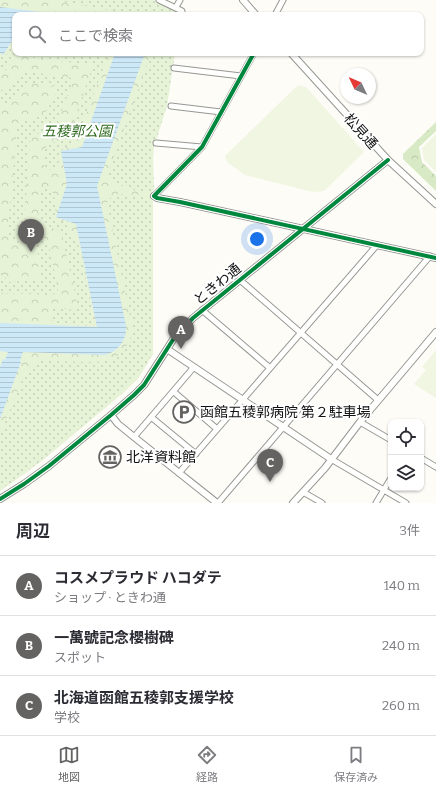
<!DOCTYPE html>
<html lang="ja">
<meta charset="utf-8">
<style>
:root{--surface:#fff;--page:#f2f2f3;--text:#2b2b33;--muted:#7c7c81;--line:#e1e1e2;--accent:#646362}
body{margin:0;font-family:Bitter,"Noto Sans JP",serif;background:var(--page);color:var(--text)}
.controls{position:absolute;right:12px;bottom:12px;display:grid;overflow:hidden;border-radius:8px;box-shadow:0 1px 3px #0004}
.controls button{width:36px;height:36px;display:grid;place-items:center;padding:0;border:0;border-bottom:1px solid var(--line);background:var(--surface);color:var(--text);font:20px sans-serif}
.compass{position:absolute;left:340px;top:68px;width:36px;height:36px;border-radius:50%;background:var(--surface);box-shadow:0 1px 3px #0004;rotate:314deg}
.you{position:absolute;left:257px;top:239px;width:14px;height:14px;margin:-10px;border:3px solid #fff;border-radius:50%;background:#1a73e8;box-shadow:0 0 0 6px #1a73e833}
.badge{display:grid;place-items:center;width:26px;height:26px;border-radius:50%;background:var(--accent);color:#fff;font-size:13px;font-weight:700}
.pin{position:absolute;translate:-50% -33px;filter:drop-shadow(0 1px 2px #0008)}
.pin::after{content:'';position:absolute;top:21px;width:14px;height:12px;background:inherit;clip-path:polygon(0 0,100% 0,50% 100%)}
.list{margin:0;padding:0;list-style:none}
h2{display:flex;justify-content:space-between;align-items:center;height:52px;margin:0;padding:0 16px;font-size:17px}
h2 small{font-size:13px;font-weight:400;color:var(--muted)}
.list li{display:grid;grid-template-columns:26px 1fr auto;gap:12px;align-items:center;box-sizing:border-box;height:60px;padding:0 16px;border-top:1px solid var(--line)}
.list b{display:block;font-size:15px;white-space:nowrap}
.list p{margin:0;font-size:13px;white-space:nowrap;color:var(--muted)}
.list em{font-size:13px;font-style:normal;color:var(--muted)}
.icon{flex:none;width:22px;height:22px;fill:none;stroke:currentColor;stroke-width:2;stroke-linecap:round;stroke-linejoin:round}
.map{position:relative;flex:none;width:436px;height:503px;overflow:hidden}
.search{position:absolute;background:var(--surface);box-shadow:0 1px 3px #0004;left:12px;right:12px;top:12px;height:44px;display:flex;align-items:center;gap:10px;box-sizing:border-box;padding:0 14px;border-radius:8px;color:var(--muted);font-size:15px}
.sheet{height:232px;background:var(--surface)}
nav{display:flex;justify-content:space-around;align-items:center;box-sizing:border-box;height:56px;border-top:1px solid var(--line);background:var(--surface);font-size:11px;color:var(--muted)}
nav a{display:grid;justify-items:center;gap:2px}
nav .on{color:var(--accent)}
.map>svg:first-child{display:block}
</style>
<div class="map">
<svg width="436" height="503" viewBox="0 0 436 503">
<defs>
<pattern id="forest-crowns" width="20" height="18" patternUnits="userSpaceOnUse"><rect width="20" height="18" fill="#d8eac5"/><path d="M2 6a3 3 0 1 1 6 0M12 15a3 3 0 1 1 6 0" fill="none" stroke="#b8c8a8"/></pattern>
<pattern id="park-crowns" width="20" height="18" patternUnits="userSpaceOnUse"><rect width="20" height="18" fill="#e7f3d7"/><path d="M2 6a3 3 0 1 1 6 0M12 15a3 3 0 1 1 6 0" fill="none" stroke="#c5cfb8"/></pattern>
<pattern id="garden-dots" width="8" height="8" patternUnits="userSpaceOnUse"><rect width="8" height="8" fill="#e7f3d7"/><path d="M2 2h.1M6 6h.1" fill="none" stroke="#c5cfb8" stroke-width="1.8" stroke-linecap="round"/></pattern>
<pattern id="water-rules" width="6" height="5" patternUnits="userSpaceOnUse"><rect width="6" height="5" fill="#cde8f7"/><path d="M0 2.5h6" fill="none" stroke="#afc6d3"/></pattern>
</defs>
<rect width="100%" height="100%" fill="#fdfcf7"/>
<path fill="url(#forest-crowns)" d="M436,122V131L419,147L422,162L436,176V191L403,159V154Z"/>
<path fill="url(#park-crowns)" d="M0,0H153L179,13V15H15V53H174L153,146L152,213L153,354L138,379L122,394L43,460L0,491Z"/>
<path fill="url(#garden-dots)" d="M54,0H153L176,11V12L173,15H135Z
M15,41V53H109L75,144L60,150L58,168L55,170L46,169L44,166C44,161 43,155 45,150C47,141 63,142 69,135L92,68L91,65L19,56H17L5,71L0,70V55L2,57L5,56Z
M151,53H175L167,106L154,147L153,156L154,190L150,192L133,190L112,181L108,174Z
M25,71L72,78L73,80L57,125L56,127L32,136L30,139L24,230L26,233L47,242L49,244L58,290L53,295L3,293L0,290V269L7,280L10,282L40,280L42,278L37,250L9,239L7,237L17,127C24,119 35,120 43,114C49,110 54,95 57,89L56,86L27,83L25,84L11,103L8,105L0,102V89L4,91H7L24,72Z
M45,185C58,189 54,208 56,218L66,223L69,232L75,236L77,239L96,323L93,326L53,324L52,322V311L54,308L75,310L78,307L61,232L39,222L38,220L40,188L42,186Z
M119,194L149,198L153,201V350L152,355L139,375L121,394L27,472L0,490V434L25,373C29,368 32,364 38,361L96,362L114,359L124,350L129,342L132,332L131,321L107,203L111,197Z"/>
<path fill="#f0f6e1" d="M298,85L306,87L364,152L324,191L313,192L245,175L227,162L225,156Z
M436,134V172L424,160L422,148Z
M436,350V398L414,384L426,370L422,367Z"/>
<path fill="url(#water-rules)" d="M0,7L64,15H15V38H14L3,55L0,53Z
M115,53H145L97,186L126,326C127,340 118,352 105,355L23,352L20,361L21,362L0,419V367L3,359L5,360L8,352L0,351V323L97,327L76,224L56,217L67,184L61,151L82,147Z"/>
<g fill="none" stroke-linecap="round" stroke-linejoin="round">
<g stroke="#979795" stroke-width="7">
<path id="minor" d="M159,0L182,11V15
M176,7L180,0
M275,15L283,0
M174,68L241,76
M171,106L221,112
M156,143L202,147
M154,196L202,147L254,53
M240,280L378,400
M202,310L270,368
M174,392L217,429
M151,417L196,454
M360,422L391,440
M134,437L194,367
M421,458L436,467
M331,459L406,503
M179,473L377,245
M303,492L322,503
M218,503L430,256
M376,503L391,478"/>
</g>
<g stroke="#979795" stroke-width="8">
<path id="tertiary" d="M243,0L256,15
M291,53L388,160L436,204
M154,196L157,198L180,202L436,258
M167,349L331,459
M111,415L118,424L134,437L217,503
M0,499L24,484L49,466L111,415L134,395L144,385L176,335L193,318L388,160
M293,503L325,468L360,422L436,332"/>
</g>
<use href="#minor" stroke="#fffffe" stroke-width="5"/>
<use href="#tertiary" stroke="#fffffe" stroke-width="6"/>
<g stroke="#fff" stroke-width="6">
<path id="cycleway" d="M254,53L202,147L154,196L157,198L180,202L436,258
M0,499L24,484L49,466L111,415L134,395L144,385L176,335L193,318L388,160"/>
</g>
<use href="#cycleway" stroke="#00873e" stroke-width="4"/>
</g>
<defs>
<g id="parking-ring" transform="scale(1.15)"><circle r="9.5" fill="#fff" stroke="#646362" stroke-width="1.5"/><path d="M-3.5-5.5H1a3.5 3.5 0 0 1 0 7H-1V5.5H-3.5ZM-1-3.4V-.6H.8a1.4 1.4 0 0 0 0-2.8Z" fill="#646362"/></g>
<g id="museum-ring" transform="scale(1.15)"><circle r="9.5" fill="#fff" stroke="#646362" stroke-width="1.5"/><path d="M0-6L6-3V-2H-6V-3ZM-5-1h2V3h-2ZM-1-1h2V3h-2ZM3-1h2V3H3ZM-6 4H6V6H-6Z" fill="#646362"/></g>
</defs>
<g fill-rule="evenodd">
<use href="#parking-ring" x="184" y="412"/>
<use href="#museum-ring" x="110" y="457"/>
</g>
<g text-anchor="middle" stroke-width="4" stroke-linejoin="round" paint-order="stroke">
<g font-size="14" font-style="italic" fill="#2f6b1f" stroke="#fff">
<text x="77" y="136">五稜郭公園</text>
</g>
<g font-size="14" fill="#111" stroke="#fff">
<text transform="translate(361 131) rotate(48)" y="5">松見通</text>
<text transform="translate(217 284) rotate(-39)" y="5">ときわ通</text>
</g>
<g font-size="14" fill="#111" stroke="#fff" text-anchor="start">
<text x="200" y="417">函館五稜郭病院 第２駐車場</text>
<text x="126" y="462">北洋資料館</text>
</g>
</g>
</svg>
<div class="controls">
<button><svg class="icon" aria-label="locate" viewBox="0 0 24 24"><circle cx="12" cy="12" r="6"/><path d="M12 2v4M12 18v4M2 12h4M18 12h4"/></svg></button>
<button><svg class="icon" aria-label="layers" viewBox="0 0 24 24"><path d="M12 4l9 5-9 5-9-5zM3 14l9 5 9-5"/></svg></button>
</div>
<svg class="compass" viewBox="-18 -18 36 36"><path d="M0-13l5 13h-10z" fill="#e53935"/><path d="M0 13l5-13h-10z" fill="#7c7c81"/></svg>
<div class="you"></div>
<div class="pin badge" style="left:181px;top:349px">A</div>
<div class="pin badge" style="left:31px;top:252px">B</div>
<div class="pin badge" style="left:270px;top:482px">C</div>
<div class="search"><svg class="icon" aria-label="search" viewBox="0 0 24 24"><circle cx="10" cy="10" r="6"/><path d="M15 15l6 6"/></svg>ここで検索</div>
</div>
<section class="sheet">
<h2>周辺<small>3件</small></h2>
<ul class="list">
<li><span class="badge">A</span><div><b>コスメプラウド ハコダテ</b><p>ショップ · ときわ通</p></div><em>140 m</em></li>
<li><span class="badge">B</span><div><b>一萬號記念櫻樹碑</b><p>スポット</p></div><em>240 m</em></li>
<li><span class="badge">C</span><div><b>北海道函館五稜郭支援学校</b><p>学校</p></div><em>260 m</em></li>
</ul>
</section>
<nav>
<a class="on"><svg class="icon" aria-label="map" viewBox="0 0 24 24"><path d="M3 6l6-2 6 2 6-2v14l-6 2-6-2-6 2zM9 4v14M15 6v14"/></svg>地図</a>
<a><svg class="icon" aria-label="directions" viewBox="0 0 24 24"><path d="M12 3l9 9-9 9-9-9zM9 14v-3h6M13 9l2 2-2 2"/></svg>経路</a>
<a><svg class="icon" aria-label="saved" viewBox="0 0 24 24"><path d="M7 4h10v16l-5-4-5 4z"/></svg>保存済み</a>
</nav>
